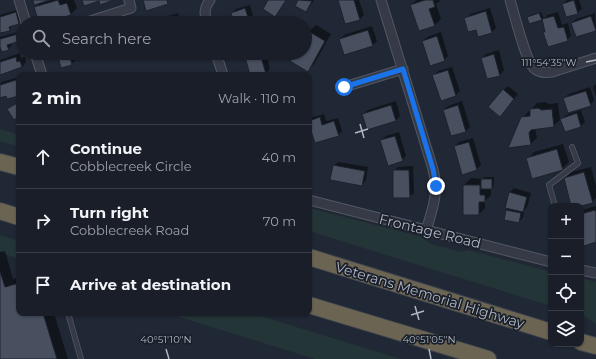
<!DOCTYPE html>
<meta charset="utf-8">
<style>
:root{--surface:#191e28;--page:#222730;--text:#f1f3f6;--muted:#9fa2a8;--line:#373c45}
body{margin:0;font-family:Montserrat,sans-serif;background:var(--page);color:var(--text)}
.controls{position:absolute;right:12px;bottom:12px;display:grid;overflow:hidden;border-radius:8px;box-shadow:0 1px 3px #0004}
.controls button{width:36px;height:36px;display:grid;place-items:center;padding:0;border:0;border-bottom:1px solid var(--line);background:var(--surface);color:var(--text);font:20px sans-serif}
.stop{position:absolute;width:12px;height:12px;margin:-9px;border:3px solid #1a73e8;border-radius:50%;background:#fff}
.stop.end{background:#1a73e8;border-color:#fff;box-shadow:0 1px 4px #0008}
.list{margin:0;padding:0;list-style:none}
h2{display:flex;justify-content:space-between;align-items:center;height:52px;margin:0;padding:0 16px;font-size:17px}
h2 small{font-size:13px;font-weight:400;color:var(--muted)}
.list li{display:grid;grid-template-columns:26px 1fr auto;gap:12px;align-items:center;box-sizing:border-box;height:64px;padding:0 16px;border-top:1px solid var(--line)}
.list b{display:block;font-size:15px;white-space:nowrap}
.list p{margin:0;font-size:13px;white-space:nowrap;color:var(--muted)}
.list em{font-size:13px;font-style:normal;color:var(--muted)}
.icon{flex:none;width:22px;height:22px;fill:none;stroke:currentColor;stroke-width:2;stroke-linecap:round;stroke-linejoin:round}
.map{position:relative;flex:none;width:596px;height:359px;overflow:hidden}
.search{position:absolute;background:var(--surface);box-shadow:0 1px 3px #0004;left:16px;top:16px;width:296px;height:44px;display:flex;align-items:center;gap:10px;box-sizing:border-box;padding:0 14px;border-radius:22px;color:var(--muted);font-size:15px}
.panel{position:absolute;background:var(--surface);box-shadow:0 1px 3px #0004;left:16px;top:72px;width:296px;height:244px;border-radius:8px}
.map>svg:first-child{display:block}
</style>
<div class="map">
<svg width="596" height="359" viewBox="0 0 596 359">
<rect width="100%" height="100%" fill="#212835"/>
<path fill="#243537" d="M0,129L19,135V147L0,141Z
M309,208L419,236L431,244L461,252L468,250L551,272V306L309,231Z
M0,235L19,241V259L0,252Z
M581,278L596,282V324L586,317L581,316Z
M167,313H251L401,359H315Z"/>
<path fill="#0007" d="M34,0H74L77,8L70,15L40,23L36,7L41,2Z
M300,0H314L310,6L306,11L297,5Z
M339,0H359L364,15L360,19Z
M417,0H441L436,4L441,19L435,25L411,5Z
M567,0H579L582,9L577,13L563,4Z
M250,5L255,23H235L232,13L236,9Z
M490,8L496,28L492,32L479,36L477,28L466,18L470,14Z
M20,9L23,18L19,23L13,24V25L9,30L0,32V15Z
M541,12L544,19L547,15L558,12L562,25L568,23L571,36L567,40L546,31L542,18L541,19L528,17L530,15Z
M178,13L181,22L184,21L185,23H154L158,19Z
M595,13L596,29L595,30L572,23L576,19Z
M316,25L331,34L314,64L308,70L296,53H305V32L307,30L309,31Z
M372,26L377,41L373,45L340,39L344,35Z
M22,31L23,37L19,40L12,43V45L8,49L0,46V37Z
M441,32L448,56L444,60L423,41L427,37Z
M499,50L504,70L500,75L487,78L482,58L486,54Z
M20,53L21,58L25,57L26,62L22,67L0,74V60Z
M58,53H74L76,60L71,64Z
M100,53H109L101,56Z
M246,53H266L270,69L266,73L260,75H251Z
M452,67L460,91L456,95L441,100L433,76L438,71Z
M19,77V95H0V84L2,82Z
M596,84V97L593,87Z
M508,86L518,94L504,111V90Z
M590,87L594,100L590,105L564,98L569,94Z
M396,101L400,116L396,120L368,129L363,114L368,110Z
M462,101L470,127L466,131L444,110L448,106Z
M545,102L549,104L558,103L560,120L553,126L535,128L537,138L530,144L522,118L529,111H531V110L537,103Z
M581,110L585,122L581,126L565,131L562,119L566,115Z
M324,114L326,121L338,118L342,131L338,135L309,121L313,117Z
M399,132L406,156L402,160L381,140L386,136Z
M473,138L481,165L477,169L455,146L459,142Z
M563,144L569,162L562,169L528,158L534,152Z
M338,162L368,167L366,180L362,185L334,166Z
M413,166L414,193L409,197L394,171L398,167Z
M591,167L596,186V198L592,202L579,206H572L565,179L571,172Z
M484,177H494V186L491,188V195L485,201V208L479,214H464V185L471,178L483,179Z
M514,188L531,193L527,207L524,210L523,218L518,222L507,210L509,208V193Z
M596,206V241L581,233V211L582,210Z
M5,251L13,279L19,278V313H54L68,359H0V252Z"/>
<path fill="#484f5f" stroke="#1c222c" d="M33,0H50L34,5Z
M58,0L60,5L67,3L71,15L45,23H39L34,7Z
M82,0H114L100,5L99,1L84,6Z
M143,0H167L168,4L146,11Z
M268,0H286L275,17L263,9Z
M298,0L312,1L306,12L295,6Z
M338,0H354L360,20L345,24Z
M425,0H433L435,7L429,9L435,26L419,31L410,5Z
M574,0L578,14L566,17L562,4Z
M245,8L250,23H234L231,13Z
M486,11L492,33L478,37L476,30L468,32L464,18Z
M16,12L19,24L9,27L10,31L0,33V17Z
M539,13L542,20L529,24L527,17Z
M174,16L176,23H153Z
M554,16L558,28L564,27L568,41L548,47L543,32H545L542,19Z
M591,16L596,31L576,37L571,23Z
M368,30L373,46L344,55L339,39Z
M308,31L325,41L308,72L290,61L295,53H305V37Z
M18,34L20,41L7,45L9,50L2,52L0,47V39Z
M437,36L445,61L430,66L422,41Z
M57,53H69L72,65L61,68Z
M79,53H96V55L82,60Z
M244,53H260L266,74L263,75H250Z
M494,54L500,76L487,79L481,58Z
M16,57L17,62L20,61L22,67L0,75V62Z
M448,70L456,96L441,101L432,75Z
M19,79V96L7,99L6,96L0,98V85Z
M503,89L514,99L500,117L488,107Z
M586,91L591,106L568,113L563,98Z
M19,102V117L14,120L7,109Z
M391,105L396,121L367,130L362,114Z
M458,105L466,132L451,136L443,110Z
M538,108L542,110L552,109L554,127L531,130L529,133L531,145L508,148L521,117L530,116V109Z
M577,113L581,127L565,132L560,119Z
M320,117L322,125L334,121L339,136L315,143L309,125V121Z
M395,136L403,161L388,166L380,140Z
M469,142L477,170L462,175L454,146Z
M557,149L563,170L532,179L526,158Z
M333,165L365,171L362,186L330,180Z
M393,170H409L410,198H393Z
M584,172L593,203L581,206H571L564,178Z
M481,179H492V189H481Z
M463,185H480V195H485V202H479V215H463Z
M509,192L527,197L523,212L505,208Z
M506,210L521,213L519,223L504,220Z
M595,210L596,212V242L584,246L581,237V214Z
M0,271L5,287L19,283V313H43L57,359H0Z"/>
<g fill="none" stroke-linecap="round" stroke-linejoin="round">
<g stroke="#525864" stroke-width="6">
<path id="service" d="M555,206L549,185L578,163L572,147
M68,313L81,359"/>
</g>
<g stroke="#525864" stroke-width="11">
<path id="minor" d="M19,0L26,23
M381,0L433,169C439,193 433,207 426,231
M510,0C514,13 526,62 534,68C539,73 545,73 552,72L596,58
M84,23L131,8L129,0
M207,23C204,14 204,8 210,0
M35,53L42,75
M216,53L223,75
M344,87L403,69
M309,200L551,262
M581,270L596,273"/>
</g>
<g stroke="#3c424d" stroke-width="18">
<path id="motorway" d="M0,162L19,167
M0,211L19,217
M309,257L551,332
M309,305L488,359
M581,342L596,346"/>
</g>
<use href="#service" stroke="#353a46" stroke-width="4.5"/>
<use href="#minor" stroke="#353a46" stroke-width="9"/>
<use href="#motorway" stroke="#6b6452" stroke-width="16"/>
</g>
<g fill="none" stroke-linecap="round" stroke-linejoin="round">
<path stroke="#1a73e8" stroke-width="5" d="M344,87L403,69L433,169L436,186"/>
</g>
<path fill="none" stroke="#afb5c3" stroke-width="1.5" d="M586,62L596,60M360,124L364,138M355,133L368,129M415,306L419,320M411,315L424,311M166,349L169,359M429,349L431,359"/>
<g text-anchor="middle" stroke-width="3.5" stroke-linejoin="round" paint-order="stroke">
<g font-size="14" fill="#afb5c3" stroke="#1a202a">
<text transform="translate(430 231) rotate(14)" y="5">Frontage Road</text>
<text transform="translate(430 295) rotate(17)" y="5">Veterans Memorial Highway</text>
</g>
</g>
<g font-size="10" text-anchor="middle" fill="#afb5c3" stroke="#1a202a" stroke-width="3.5" stroke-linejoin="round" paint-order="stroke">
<text x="549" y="66">111°54'35"W</text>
<text x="166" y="343">40°51'10"N</text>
<text x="429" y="343">40°51'05"N</text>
</g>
</svg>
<div class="controls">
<button>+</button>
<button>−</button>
<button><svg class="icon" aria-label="locate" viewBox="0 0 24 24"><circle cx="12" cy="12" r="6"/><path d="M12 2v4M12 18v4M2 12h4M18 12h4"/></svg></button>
<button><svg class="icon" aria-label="layers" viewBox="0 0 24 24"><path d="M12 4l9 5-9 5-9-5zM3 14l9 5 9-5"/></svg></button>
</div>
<div class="stop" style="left:344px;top:87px"></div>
<div class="stop end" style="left:436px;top:186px"></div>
<div class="search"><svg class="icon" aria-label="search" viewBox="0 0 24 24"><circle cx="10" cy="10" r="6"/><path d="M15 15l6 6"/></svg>Search here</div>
<section class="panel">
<h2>2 min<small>Walk · 110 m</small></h2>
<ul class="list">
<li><svg class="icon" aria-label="ahead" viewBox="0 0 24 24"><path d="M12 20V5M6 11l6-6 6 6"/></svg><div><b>Continue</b><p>Cobblecreek Circle</p></div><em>40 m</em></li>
<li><svg class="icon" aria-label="right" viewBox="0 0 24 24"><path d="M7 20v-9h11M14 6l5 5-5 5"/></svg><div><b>Turn right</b><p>Cobblecreek Road</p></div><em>70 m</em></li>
<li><svg class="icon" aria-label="arrive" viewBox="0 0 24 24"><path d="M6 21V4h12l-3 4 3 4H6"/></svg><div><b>Arrive at destination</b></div></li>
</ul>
</section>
</div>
